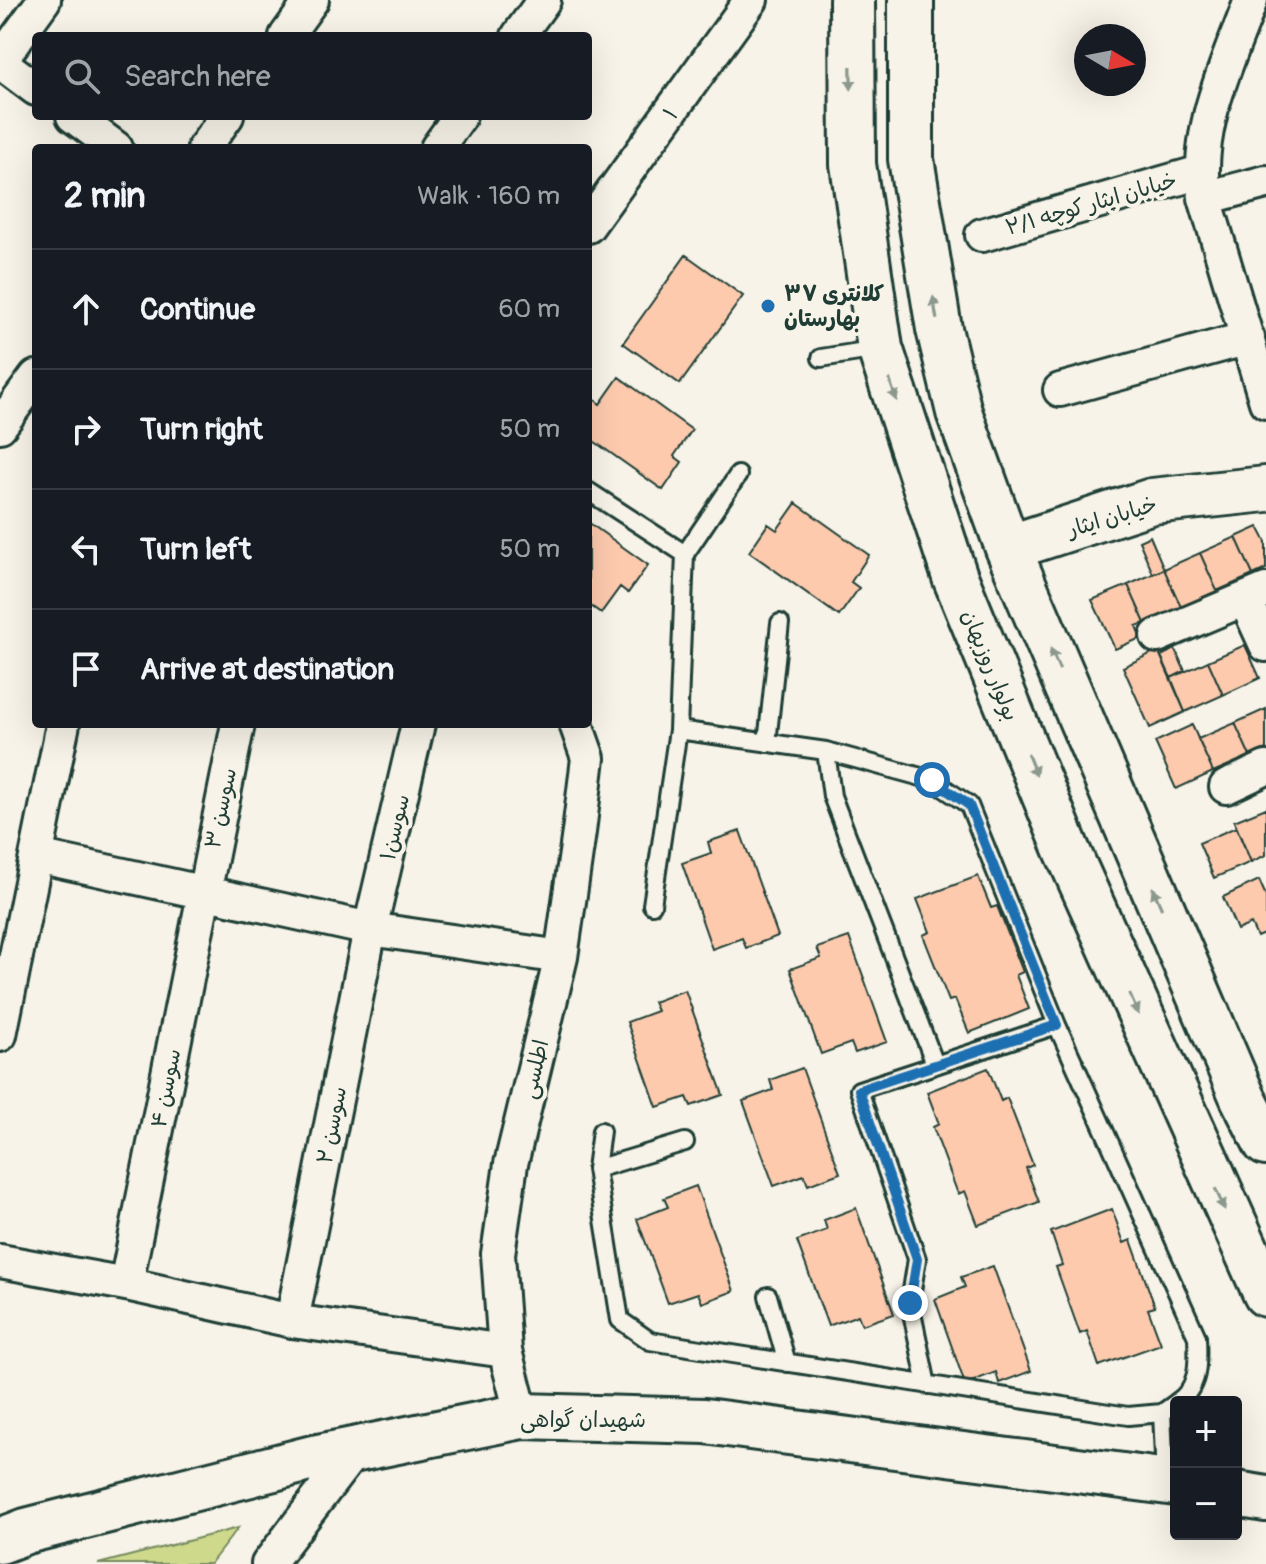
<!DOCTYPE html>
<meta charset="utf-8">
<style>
:root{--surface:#171b24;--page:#20242c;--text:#f1f3f6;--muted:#9ea1a6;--line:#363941}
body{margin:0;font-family:Pangolin,"Playpen Sans Arabic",sans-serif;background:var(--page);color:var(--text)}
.controls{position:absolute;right:24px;bottom:24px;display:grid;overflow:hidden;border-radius:8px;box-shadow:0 8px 32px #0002}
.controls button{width:72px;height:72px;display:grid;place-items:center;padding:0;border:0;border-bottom:2px solid var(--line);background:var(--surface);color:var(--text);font:40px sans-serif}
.compass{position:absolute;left:1074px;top:24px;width:72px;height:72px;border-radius:50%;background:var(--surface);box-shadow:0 8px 32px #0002;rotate:100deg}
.stop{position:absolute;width:24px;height:24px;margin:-18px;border:6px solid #1f6fb2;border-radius:50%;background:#fff}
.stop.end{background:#1f6fb2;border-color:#fff;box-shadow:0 2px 8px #0008}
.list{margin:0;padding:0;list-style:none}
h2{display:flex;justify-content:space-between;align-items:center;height:104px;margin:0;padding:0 32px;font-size:34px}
h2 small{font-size:26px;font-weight:400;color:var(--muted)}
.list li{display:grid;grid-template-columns:52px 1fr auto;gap:24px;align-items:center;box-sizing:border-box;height:120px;padding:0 32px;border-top:2px solid var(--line)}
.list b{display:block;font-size:30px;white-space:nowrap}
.list em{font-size:26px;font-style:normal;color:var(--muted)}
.icon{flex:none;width:44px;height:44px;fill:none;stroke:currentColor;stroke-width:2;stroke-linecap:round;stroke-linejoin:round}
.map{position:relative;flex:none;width:1266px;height:1564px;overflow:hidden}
.search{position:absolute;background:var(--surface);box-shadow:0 8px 32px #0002;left:32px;top:32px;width:560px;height:88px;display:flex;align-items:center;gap:20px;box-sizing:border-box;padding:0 28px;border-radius:8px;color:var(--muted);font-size:30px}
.panel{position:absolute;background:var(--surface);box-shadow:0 8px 32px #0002;left:32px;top:144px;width:560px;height:584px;border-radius:8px}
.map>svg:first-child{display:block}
</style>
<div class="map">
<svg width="1266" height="1564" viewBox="0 0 1266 1564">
<rect width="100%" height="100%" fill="#f7f3e8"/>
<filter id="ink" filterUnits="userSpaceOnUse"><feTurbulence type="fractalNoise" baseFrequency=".0125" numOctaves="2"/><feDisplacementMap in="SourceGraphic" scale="16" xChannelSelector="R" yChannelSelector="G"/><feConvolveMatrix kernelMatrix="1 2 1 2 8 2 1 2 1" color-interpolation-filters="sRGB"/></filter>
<g filter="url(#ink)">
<path fill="#ced98c" stroke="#768b60" stroke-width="2" d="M238,1528L210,1564H98Z"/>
<path fill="#fdcaae" stroke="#1f3d34" stroke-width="2" d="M686,255L743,296L680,384L623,343Z
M619,377L692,430L674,456L682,462L663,490L588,437V402L591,397L600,404Z
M796,503L869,555L851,582L859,588L839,616L749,552L768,524L777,530Z
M588,522L648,565L628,593L620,587L601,613L588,604Z
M1258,527L1266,542V569L1253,575L1236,537Z
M1150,536L1164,569L1153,574L1139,541Z
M1236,537L1253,575L1217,591L1200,553Z
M1200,553L1217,591L1181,607L1164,569Z
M1164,569L1181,607L1145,623L1128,585Z
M1128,585L1145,623L1136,626L1141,638L1115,649L1092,600Z
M1245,645L1260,678L1223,695L1208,661Z
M1175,649L1185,671L1171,678L1161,656Z
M1158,650L1185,712L1150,728L1123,667Z
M1208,661L1223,695L1185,712L1171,678Z
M1266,709V749L1250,756L1235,723Z
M1235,723L1250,756L1213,772L1198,739Z
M1192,725L1213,772L1176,789L1155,742Z
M1266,808V855L1251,862L1234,821Z
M1236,827L1251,862L1214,878L1199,843Z
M740,831L778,936L746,948L742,938L712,949L682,863L711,853L708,842Z
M978,876L991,908L997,906L1023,972L1016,975L1029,1009L969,1033L955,999L949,1001L923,935L930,932L917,899Z
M1259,880L1266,896V933L1257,937L1251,924L1237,930L1223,897Z
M849,937L887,1042L855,1053L851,1043L821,1054L790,969L821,958L817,948Z
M685,990L723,1095L691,1106L687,1097L657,1107L627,1022L657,1011L653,1002Z
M802,1068L840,1173L808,1185L804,1175L774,1186L743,1101L773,1090L770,1080Z
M988,1068L1001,1101L1007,1098L1033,1165L1026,1168L1039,1202L978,1225L965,1191L958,1194L933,1127L939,1124L927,1092Z
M696,1186L734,1291L702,1303L698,1293L668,1303L637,1219L668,1207L664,1198Z
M856,1208L894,1314L862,1325L858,1315L828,1326L797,1241L827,1230L824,1220Z
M1112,1209L1124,1243L1131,1240L1155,1307L1148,1309L1161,1344L1099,1366L1087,1331L1080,1334L1056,1267L1062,1265L1051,1232Z
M993,1266L1031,1371L999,1383L996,1372L965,1384L935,1299L965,1287L961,1277Z"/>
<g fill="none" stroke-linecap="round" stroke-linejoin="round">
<g stroke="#1f3d34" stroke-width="22">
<path id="lane" d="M821,358L878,349
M738,475L685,554L678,730L826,751L932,780L969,805L1057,1025L1197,1337C1198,1362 1200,1387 1177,1402
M588,491L685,554
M767,743L780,623
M826,751L832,796L935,1064
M652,905L678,730
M601,1131L596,1169L620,1320L650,1341L1128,1416L1162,1413L1176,1403
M596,1169L685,1142
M768,1296L787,1363
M927,1385L910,1303L917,1259L859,1090L1057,1025
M1162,1413L1165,1479"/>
</g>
<g stroke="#1f3d34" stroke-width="38">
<path id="street" d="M1251,0C1228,63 1194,129 1205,198L1266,402
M286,36L312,0
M518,36L544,0
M0,61L44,0
M0,62L36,89
M73,116L116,148
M204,148L227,116
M437,148L460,116
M1205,198L1266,182
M588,226L751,0
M982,235L1201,172
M1060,390L1248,338
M0,426L36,377
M1245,599L1266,645
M1157,636L1266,590
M1226,787L1266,768
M37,856L370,929L561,957
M0,1035L63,724
M0,1261L126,1284L292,1321L505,1351
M126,1284L238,724
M292,1321L370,929L418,724
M522,1416L505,1351L498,1254L511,1164L561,957L579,832L588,758L576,724
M268,1564L355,1450"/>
</g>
<g stroke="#1f3d34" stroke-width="50">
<path id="secondary" d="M852,0L853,164L880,348L955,577L1067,850L1266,1294
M911,0V159L939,329L959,412L1008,548L1243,1098L1266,1143
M1008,548L1152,501L1266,489
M1236,1494L1266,1499
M0,1541L26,1531L313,1458L522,1416L705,1421L1176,1483"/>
</g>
<use href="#lane" stroke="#f7f3e8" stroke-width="16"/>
<use href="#street" stroke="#f7f3e8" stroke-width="32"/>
<use href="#secondary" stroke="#f7f3e8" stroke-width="44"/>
</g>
<defs><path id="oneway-solid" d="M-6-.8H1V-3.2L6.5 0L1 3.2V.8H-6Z" transform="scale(2)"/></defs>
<g fill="#8b988e">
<use href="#oneway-solid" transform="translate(851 78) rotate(89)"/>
<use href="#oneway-solid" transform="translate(935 308) rotate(-99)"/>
<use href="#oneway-solid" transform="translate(893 390) rotate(72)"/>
<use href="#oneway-solid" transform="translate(1055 659) rotate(-113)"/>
<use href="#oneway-solid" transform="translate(1032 765) rotate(68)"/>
<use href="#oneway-solid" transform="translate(1157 898) rotate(-113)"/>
<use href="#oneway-solid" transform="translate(1134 1004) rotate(66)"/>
<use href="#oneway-solid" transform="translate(1220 1199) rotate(66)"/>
</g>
</g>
<g fill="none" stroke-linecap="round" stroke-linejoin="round" filter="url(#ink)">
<path stroke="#1f6fb2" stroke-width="10" d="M910,1303L917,1259L859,1090L1057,1025L969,805L932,780"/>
</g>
<circle fill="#1f6fb2" stroke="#f7f3e8" stroke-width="3" cx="768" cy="306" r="8"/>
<g text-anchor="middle" stroke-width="8" stroke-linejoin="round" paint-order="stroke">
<g font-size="22" fill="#1f3d34" stroke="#f7f3e8">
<text transform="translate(670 113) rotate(-54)" y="8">۱</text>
<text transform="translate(1091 203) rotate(-16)" y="8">خیابان ایثار کوچه ۲/۱</text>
<text transform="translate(1112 516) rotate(-17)" y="8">خیابان ایثار</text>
<text transform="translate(991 665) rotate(68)" y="8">بولوار روزبهان</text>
<text transform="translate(220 808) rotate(-78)" y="8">سوسن ۳</text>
<text transform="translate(394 827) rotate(-77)" y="8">سوسن۱</text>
<text transform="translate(534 1069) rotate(-77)" y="8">اطلسی</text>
<text transform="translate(165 1088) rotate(-79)" y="8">سوسن ۴</text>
<text transform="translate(331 1125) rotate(-79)" y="8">سوسن ۲</text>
<text x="583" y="1427">شهیدان گواهی</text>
</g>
<g font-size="22" font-weight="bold" fill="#1f3d34" stroke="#f7f3e8" text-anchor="start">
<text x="784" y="301">کلانتری ۳۷<tspan x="784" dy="25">بهارستان</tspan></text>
</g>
</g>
</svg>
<div class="controls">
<button>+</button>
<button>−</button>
</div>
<svg class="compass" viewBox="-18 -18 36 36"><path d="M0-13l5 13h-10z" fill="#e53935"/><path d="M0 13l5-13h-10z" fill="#9ea1a6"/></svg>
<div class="stop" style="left:932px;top:780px"></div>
<div class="stop end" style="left:910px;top:1303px"></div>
<div class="search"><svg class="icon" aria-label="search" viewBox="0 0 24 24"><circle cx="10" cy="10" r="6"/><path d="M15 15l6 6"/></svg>Search here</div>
<section class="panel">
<h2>2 min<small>Walk · 160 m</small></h2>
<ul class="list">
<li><svg class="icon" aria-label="ahead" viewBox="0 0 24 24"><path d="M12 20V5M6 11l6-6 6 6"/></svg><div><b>Continue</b></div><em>60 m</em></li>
<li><svg class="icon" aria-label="right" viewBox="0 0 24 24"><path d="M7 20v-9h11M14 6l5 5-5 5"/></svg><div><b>Turn right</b></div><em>50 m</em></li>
<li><svg class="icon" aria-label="left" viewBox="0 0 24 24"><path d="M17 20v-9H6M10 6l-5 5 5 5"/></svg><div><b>Turn left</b></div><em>50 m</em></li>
<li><svg class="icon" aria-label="arrive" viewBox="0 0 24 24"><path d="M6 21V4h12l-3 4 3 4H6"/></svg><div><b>Arrive at destination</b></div></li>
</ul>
</section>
</div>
